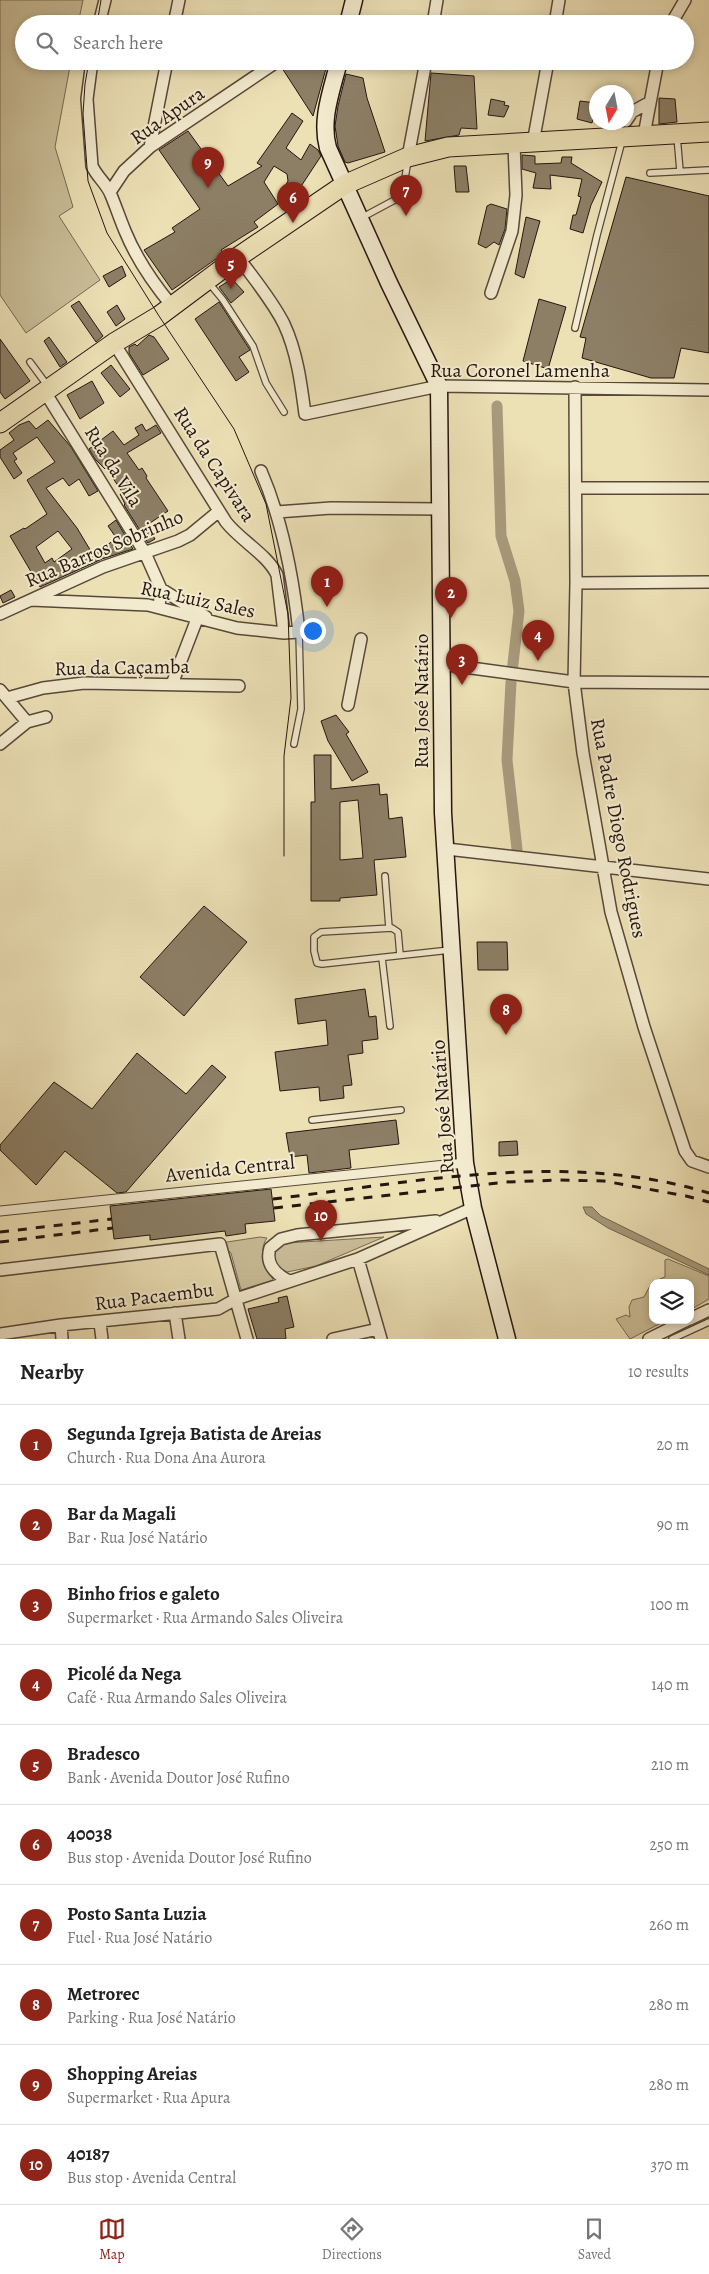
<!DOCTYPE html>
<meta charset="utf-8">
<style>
:root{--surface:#fff;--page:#f6f6f6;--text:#222;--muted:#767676;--line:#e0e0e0;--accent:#8f2418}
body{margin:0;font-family:Alegreya,serif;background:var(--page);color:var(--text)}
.controls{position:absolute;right:15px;bottom:15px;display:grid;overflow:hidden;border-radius:10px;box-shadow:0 2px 8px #0003}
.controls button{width:45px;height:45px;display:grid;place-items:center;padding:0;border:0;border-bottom:1px solid var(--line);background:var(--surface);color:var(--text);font:25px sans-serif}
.compass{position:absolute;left:589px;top:85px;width:45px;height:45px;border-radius:50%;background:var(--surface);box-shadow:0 2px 8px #0003;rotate:190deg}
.you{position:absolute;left:312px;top:630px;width:18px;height:18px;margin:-12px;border:4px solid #fff;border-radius:50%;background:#1a73e8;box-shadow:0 0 0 8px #1a73e833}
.badge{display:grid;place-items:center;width:32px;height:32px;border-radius:50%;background:var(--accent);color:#fff;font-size:16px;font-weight:700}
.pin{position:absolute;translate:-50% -41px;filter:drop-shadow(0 1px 2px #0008)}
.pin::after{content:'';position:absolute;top:26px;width:18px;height:15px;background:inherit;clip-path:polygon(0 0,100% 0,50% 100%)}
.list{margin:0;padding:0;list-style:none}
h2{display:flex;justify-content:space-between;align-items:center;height:65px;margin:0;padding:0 20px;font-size:21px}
h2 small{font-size:16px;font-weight:400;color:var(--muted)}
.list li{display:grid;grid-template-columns:32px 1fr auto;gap:15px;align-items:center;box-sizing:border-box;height:80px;padding:0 20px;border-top:1px solid var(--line)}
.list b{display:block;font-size:19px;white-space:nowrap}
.list p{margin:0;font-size:16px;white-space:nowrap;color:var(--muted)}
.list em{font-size:16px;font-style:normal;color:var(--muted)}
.icon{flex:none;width:28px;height:28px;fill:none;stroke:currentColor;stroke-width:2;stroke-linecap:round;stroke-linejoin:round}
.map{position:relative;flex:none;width:709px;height:1339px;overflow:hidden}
.search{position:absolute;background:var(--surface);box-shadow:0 2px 8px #0003;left:15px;right:15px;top:15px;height:55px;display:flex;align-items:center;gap:12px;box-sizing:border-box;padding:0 18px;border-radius:28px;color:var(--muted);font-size:19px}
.sheet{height:865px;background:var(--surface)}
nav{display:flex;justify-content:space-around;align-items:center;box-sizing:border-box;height:70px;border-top:1px solid var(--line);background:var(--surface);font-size:14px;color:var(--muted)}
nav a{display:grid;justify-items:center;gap:2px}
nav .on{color:var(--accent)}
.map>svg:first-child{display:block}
</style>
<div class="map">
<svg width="709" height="1339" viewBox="0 0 709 1339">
<rect width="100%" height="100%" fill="#ece0b5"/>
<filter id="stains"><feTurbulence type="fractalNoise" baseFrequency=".004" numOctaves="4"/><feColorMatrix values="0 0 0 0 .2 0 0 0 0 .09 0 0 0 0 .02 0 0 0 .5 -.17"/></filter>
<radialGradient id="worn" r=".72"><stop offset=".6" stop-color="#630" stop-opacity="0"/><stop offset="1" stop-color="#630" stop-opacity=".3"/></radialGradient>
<path fill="#cabe99" stroke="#786a54" d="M0,0H83L78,24H24V61H71L55,147L73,207L59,216L100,280L26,333L0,295Z
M260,1237L267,1238C257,1252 267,1266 273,1280L241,1290L231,1253L223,1246L227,1242Z
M384,1237L316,1266L287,1272L276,1267L273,1258L277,1248L286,1243Z
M668,1259L709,1276V1299L690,1310V1283H653V1320H662L661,1323L630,1339L616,1319L626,1315L630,1317L629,1307L632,1300L644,1297L652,1282L665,1277V1260Z"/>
<path fill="#a89b7d" stroke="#746651" d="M583,1207H592L601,1216L709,1269V1275L608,1228L586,1214Z"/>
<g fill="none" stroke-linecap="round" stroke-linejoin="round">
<path stroke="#a89b7d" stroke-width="11" d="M497,406L501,536L515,581L519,611L512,672
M511,682L507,760L517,849"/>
</g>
<path fill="#8c7f66" stroke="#251610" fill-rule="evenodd" d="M294,61H328L313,116L282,68Z
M431,73L474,76L477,129L461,128L459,135L425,141Z
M346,74L363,78L367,98L385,152L348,163L345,162L338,146L335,126L338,106Z
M659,98L675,99L677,122L659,124Z
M491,99L505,102L504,105L509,106L504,117L488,115Z
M580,101L596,103L592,123L577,119Z
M292,113L303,121L286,148L301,160L310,144L318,150L321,156L292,200L280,195L288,181L287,174L274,166L264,182L278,204L254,222L258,227L221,250L223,254L172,290L144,250L175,232L172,228L200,209L159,150L188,131L228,186L262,166L257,163Z
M522,155L535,156V164L561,163L562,157H572L571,163L602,182L591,205L583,233L570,229L573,215H576L581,197L578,196L582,179L550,175L551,189L533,188L536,173L522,169Z
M454,166H466L469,192H456Z
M626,177L709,196V353L681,348L674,378H651L582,358L586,338L580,337Z
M491,204L507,209L505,229L499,245L494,242L486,248L478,244L487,206Z
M526,217L540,221L524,278L515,274Z
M122,266L126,276L109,287L103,276Z
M232,279L244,292L231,303L219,287Z
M539,299L566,307L548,369L523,361Z
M79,301L103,336L96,342L71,306Z
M219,302L250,350L239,357L249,372L236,381L195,319Z
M117,305L125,319L116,326L107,312Z
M149,335L154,337L169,359L143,375L129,353V347L135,344L137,346Z
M49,337L67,362L60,367L44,341Z
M0,339L30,381L5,399L0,392Z
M111,365L130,389L120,397L101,373Z
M92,381L104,403L80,419L67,395Z
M48,420L71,447L98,491L89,496L79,479L69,486L63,478L46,488L77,528L92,553L117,539L108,526L116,520L133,549L102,559L40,587L10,536L24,528L25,529L47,514L27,480L55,462L37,437L13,453L17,459L14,461L22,473L14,479L0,457V450L14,440L9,433L19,425L29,421L36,429ZM58,531L72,549L54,562L52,558L45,563L36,547Z
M142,424L146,431L156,425L161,433L127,453L139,470L142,468L147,476L146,478L168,511L147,525L155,539L148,543L124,505L125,504L120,494L123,493L106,468L105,469L95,459L89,449L113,431L124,445L139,435L135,428Z
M11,590L15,597L3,603L0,596Z
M336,715L349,732L346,734L368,772L352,781L328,741L321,721Z
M314,755H331V789L379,784L380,795L387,794L389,819L402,817L406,857L374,860L377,895L340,898V901H311V802H315ZM358,800L363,858L340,860V802Z
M204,906L247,942L184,1016L140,977Z
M477,942H507L508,970H478Z
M365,989L369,1017L376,1016L378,1039L362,1041L363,1053L348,1055L352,1085L343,1086L344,1098L320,1101L319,1087L280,1091L275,1052L328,1045L326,1020L298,1024L295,999Z
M137,1053L186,1094L212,1065L226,1077L126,1192L117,1193L65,1151L36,1185L0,1150V1145L54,1082L92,1109Z
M396,1120L399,1144L349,1150L351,1168L309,1173L307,1155L290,1157L286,1133Z
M517,1141L518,1155L499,1156V1142Z
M271,1189L275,1221L245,1224L246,1233L226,1236L225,1231L150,1240V1235L114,1239L110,1206Z
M287,1296L294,1327L285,1329L286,1339H257L248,1309L279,1302L278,1298Z"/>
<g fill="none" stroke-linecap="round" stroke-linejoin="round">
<g stroke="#574839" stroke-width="8">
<path id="service" d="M677,136L680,171
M650,173L709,170
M361,218L402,196L408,160
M209,283L223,300L253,346L266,383L284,412
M575,328L597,235L622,141
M30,362L47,385
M294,744L301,709L299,632
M385,876L389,928
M400,955L398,932L392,928L321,932L314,937V951L317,963L322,964L450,950
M382,958L390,1026
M312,1120L401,1110
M672,1339L709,1322"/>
</g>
<g stroke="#574839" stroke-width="11">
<path id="pedestrian" d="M0,1211L465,1163"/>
</g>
<g stroke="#574839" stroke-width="14">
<path id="minor" d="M99,24L105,0
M174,24L179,0
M433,24L437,0
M555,24L559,0
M671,24L685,0
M92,61L87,99L92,166C97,177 107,184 111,195C116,207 120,219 125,231C136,258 153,283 172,306
M626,121L632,112L650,102
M644,135L658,61
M533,143L548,61
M150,147L167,61
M408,157L426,61
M110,192L124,171L150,147L278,61
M238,257C254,279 272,300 284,324C297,352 301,383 305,414L439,386L709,390
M491,293L512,231L516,195L514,145
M114,343L226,522C241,541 268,555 277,575L284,633
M575,387L576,583L574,682L583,753L611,912L644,1027L685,1151L692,1161L709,1167
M45,392L145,553L161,589L159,607
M576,488H709
M277,512L331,508L440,509
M576,583L709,582
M161,589L206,617
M31,600L148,605L237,628L284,633L299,632C293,576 283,522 261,471
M0,614L103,567L178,541L190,535L219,511
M442,664L574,682L709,683
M172,684L197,619
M0,690L27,722
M7,698L43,688L84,683L239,686
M348,705L361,639
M0,744L27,722L46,717
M447,849L709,879
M358,1259L381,1339
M0,1270L220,1244L247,1339
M289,1281C275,1274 265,1264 270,1248L281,1239L297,1235L436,1221
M175,1313L179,1339
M690,1319L709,1310
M100,1323L102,1339
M61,1325L62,1339
M0,1334L61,1325L218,1309L236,1299L358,1259L473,1208
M333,1339L378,1329
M649,1339L687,1320"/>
</g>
<g stroke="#251610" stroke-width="19">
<path id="secondary" d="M348,24L354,0
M339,61C332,90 320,119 328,148L389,283L439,386L443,813L465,1163L473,1208L507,1339"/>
</g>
<g stroke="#251610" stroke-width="21">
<path id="primary" d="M0,423L114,343L159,316L238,257L344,185L408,157L448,147L709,132"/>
</g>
<use href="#service" stroke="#f3ebcf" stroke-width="5.5"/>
<use href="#pedestrian" stroke="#f3ebcf" stroke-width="9"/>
<use href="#minor" stroke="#f3ebcf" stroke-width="11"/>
<use href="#secondary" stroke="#f3ebcf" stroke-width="16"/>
<use href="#primary" stroke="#ece0b5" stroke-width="19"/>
<path stroke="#251610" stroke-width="1" d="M97,24L101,0
M89,61L85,84L83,114L88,181L107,233L159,316L234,429L266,504L288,614L291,698L284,756V856"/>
<path stroke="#251610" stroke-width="3" stroke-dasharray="9 9" stroke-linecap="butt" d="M273,1199C416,1182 568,1150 709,1193
M274,1208L506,1182L560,1180L604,1181L686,1196L709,1202
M0,1232L112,1219
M0,1242L113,1228"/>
</g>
<g text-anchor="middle" stroke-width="4" stroke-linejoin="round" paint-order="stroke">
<g font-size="20" fill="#251610" stroke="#f3ebcf">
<text transform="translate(167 115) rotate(-35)" y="7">Rua Apura</text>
<text x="520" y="377">Rua Coronel Lamenha</text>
<text transform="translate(215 464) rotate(57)" y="7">Rua da Capivara</text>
<text transform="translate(114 466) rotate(58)" y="7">Rua da Vila</text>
<text transform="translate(104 548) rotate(-23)" y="7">Rua Barros Sobrinho</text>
<text transform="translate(198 599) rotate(12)" y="7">Rua Luiz Sales</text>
<text transform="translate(122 667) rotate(-1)" y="7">Rua da Caçamba</text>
<text transform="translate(421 701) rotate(-90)" y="7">Rua José Natário</text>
<text transform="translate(619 828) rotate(79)" y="7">Rua Padre Diogo Rodrigues</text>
<text transform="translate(442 1107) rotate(-94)" y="7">Rua José Natário</text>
<text transform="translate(230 1168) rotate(-6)" y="7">Avenida Central</text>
<text transform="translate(154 1296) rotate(-7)" y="7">Rua Pacaembu</text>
</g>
</g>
<rect width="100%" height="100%" filter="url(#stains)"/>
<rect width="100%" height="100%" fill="url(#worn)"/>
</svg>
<div class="controls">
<button><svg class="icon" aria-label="layers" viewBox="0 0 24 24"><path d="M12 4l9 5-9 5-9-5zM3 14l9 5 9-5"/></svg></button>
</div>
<svg class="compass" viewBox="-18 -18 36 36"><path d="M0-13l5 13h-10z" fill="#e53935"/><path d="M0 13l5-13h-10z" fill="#767676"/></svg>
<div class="you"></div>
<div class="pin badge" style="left:327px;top:607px">1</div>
<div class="pin badge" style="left:451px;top:618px">2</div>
<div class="pin badge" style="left:462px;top:685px">3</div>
<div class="pin badge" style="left:538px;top:661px">4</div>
<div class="pin badge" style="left:231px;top:289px">5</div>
<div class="pin badge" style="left:293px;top:223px">6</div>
<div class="pin badge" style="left:406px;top:216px">7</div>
<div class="pin badge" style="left:506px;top:1035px">8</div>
<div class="pin badge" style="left:208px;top:188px">9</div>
<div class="pin badge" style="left:321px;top:1241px">10</div>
<div class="search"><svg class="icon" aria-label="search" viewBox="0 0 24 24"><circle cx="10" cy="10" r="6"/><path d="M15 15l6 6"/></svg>Search here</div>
</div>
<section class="sheet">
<h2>Nearby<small>10 results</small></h2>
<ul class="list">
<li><span class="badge">1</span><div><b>Segunda Igreja Batista de Areias</b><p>Church · Rua Dona Ana Aurora</p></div><em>20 m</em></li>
<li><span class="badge">2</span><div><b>Bar da Magali</b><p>Bar · Rua José Natário</p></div><em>90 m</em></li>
<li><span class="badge">3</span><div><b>Binho frios e galeto</b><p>Supermarket · Rua Armando Sales Oliveira</p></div><em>100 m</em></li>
<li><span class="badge">4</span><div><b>Picolé da Nega</b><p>Café · Rua Armando Sales Oliveira</p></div><em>140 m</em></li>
<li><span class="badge">5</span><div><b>Bradesco</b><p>Bank · Avenida Doutor José Rufino</p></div><em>210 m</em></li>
<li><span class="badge">6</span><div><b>40038</b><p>Bus stop · Avenida Doutor José Rufino</p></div><em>250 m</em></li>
<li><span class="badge">7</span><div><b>Posto Santa Luzia</b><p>Fuel · Rua José Natário</p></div><em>260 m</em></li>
<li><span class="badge">8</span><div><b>Metrorec</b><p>Parking · Rua José Natário</p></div><em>280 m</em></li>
<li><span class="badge">9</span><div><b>Shopping Areias</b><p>Supermarket · Rua Apura</p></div><em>280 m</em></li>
<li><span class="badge">10</span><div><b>40187</b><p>Bus stop · Avenida Central</p></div><em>370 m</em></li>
</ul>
</section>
<nav>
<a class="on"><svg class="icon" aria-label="map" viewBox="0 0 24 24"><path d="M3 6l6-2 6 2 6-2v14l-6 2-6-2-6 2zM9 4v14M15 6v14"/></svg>Map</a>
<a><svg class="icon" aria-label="directions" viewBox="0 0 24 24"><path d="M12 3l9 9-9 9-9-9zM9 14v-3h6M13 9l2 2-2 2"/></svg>Directions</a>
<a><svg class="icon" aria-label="saved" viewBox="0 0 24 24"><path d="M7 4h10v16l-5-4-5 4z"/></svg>Saved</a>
</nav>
